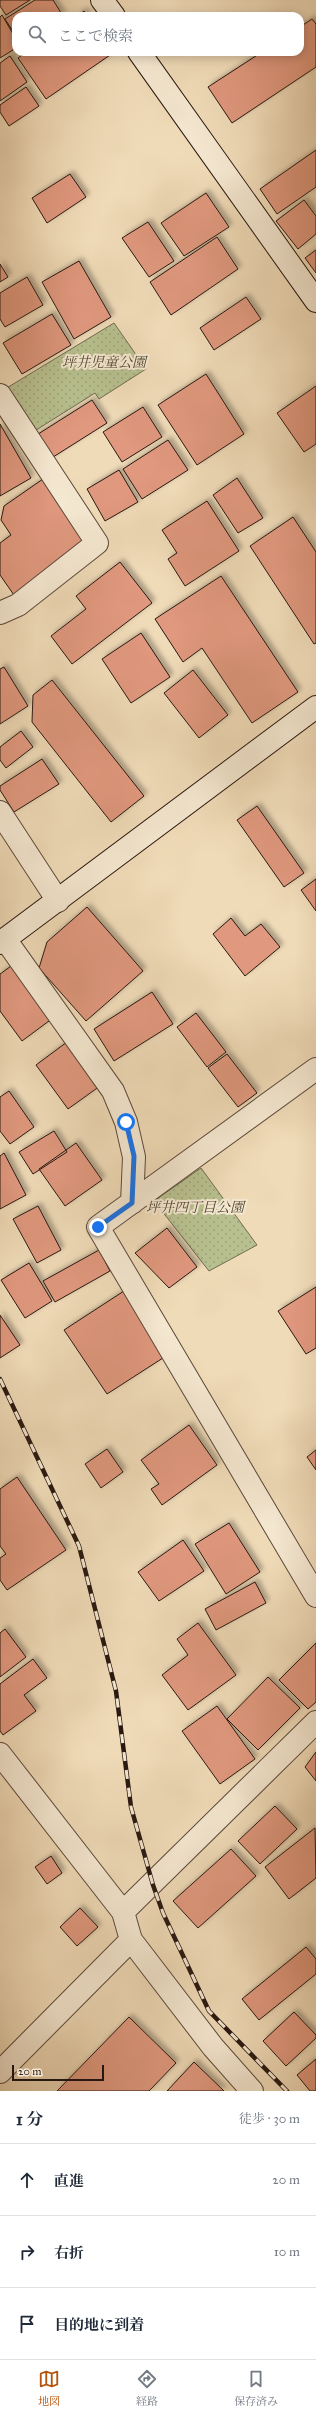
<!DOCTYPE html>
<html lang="ja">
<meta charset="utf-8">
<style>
:root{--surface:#fff;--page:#f6f6f7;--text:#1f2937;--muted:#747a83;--line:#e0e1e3;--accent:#b45309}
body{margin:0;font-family:"IM FELL Great Primer","Noto Serif JP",serif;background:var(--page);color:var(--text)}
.scale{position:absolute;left:12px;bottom:10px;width:92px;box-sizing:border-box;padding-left:4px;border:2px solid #291811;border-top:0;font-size:11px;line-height:14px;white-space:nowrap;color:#291811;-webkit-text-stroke:3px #f5e8d1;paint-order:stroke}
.stop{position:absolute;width:12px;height:12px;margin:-9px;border:3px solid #1a73e8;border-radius:50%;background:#fff}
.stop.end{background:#1a73e8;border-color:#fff;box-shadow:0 1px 4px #0008}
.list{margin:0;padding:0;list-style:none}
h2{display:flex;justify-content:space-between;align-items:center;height:52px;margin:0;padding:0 16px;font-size:17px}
h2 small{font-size:13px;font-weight:400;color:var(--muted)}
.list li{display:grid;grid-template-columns:26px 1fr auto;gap:12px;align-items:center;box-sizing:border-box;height:72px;padding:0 16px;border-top:1px solid var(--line)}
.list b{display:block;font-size:15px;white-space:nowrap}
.list em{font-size:13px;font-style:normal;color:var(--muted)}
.icon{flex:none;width:22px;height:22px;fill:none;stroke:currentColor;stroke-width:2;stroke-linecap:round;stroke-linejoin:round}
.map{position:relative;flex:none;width:316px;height:2091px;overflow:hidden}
.search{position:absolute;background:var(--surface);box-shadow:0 2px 10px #0003;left:12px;right:12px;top:12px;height:44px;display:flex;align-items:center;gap:10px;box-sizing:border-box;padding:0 14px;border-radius:12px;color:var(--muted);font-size:15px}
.sheet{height:268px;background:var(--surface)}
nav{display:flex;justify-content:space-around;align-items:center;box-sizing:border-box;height:56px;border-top:1px solid var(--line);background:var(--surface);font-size:11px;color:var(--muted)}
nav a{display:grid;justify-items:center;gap:2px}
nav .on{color:var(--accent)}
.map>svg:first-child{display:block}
</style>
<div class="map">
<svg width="316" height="2091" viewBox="0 0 316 2091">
<defs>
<pattern id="park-dots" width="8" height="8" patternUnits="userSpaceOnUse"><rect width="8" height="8" fill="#b8c08f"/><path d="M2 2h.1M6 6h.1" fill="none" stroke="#9ea47a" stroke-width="1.8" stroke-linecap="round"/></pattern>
<filter id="shadow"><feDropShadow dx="3.5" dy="-3.5" stdDeviation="2" flood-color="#0004"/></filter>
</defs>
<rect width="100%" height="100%" fill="#f0dbb8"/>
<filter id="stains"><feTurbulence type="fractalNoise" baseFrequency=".005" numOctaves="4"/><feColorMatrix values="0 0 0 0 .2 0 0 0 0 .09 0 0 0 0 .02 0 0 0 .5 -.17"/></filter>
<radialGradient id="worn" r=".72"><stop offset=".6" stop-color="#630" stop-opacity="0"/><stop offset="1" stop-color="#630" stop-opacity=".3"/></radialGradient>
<path fill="url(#park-dots)" stroke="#706c50" d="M114,323L146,369L99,399L95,393L33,432L5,389Z
M201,1168L257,1245L209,1271L154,1201Z"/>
<path fill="#e0987e" stroke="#291811" filter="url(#shadow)" d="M0,0H30L6,15L0,6Z
M35,0H53L63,16H16V36L5,19Z
M84,11L88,16H77Z
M2,15L16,39V48L0,58V17Z
M312,19L316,24V67L232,123L208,87L262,52H300V27Z
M26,52H113V53L46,99L18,58Z
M10,56L27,82L0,101V63Z
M26,87L39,106L9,126L0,112V105Z
M316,150V187L277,214L260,189Z
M70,174L86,197L47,223L32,198Z
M206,193L229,227L184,256L161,223Z
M304,200L316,216V234L298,249L276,221Z
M148,222L174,261L149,277L122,238Z
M217,237L238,269L171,315L150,282Z
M316,250V273L305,258Z
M79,261L111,317L74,339L42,282Z
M0,264L8,277L0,282Z
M27,277L43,305L5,327L0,319V293Z
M246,297L261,319L214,350L200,328Z
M52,314L71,345L22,374L3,343Z
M206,374L244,434L197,465L158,405Z
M316,386V444L304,452L277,413Z
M92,400L107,423L50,459L35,436Z
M143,407L162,437L122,462L103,432Z
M0,424L31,478L0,496Z
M168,440L188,470L142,499L123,469Z
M119,470L138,502L105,521L87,489Z
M237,478L263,518L238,533L213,495Z
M43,479L90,547L16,598L0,575V543L11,535L1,520L4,506Z
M207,501L239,551L185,586L168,559L177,553L162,530Z
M293,517L316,552V643L314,644L250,546Z
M120,562L152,603L72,664L51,636L86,609L76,596Z
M221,576L298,692L252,723L202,648L183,662L155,619Z
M141,633L170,677L131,703L102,659Z
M4,667L28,706L0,724V669Z
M193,670L228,715L199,738L164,693Z
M52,680L144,796L111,822L32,722L33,695Z
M21,731L33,747L6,768L0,760V747Z
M42,759L59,784L14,812L0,790V786Z
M257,806L304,873L284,887L237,820Z
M316,879V911L301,890Z
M87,907L143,971L86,1021L39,968L47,942Z
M231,918L245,936L261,924L280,947L245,976L213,934Z
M14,964L53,1018L22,1041L0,1011V974Z
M152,992L173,1024L114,1061L94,1029Z
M196,1013L226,1052L207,1067L177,1027Z
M67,1042L100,1086L68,1109L36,1065Z
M227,1054L257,1093L238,1107L208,1068Z
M9,1091L34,1127L10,1144L0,1131V1097Z
M54,1131L67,1152L33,1174L19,1152Z
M76,1143L102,1180L65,1206L39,1169Z
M4,1153L26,1195L0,1209V1156Z
M38,1206L61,1250L37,1263L13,1219Z
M167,1228L197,1267L169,1288L135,1253Z
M99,1250L110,1271L55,1302L43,1281Z
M29,1263L52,1301L25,1318L1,1280Z
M316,1287V1348L306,1354L278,1311Z
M124,1291L166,1356L107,1394L64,1330Z
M0,1315L20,1345L0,1358Z
M189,1425L217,1465L162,1505L151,1489L159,1484L141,1460Z
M107,1449L123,1472L101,1488L85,1464Z
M316,1450V1470L307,1457Z
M17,1477L66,1550L7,1590L0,1580V1558L6,1554L0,1546V1489Z
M229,1523L260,1572L226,1594L195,1544Z
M183,1540L204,1571L159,1601L138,1572Z
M255,1582L266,1603L216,1630L205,1609Z
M198,1623L236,1675L188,1710L162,1675L188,1655L177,1639Z
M5,1629L26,1657L0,1677V1633Z
M316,1643V1702L308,1709L279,1680Z
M33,1659L47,1678L24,1695L36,1711L3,1735L0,1731V1684Z
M268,1677L300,1708L258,1750L227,1719Z
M217,1706L255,1759L220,1784L182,1731Z
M316,1752V1781L305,1767Z
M275,1806L297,1829L260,1864L238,1841Z
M315,1828L316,1878L289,1899L265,1867Z
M231,1849L256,1876L198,1928L173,1901Z
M51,1856L62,1873L47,1884L35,1867Z
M80,1908L98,1927L77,1946L60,1927Z
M306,1947L316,1959V1974L259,2020L242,1999Z
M294,2012L316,2035V2038L286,2066L263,2041Z
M129,2017L176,2063L149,2091H57Z
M316,2059V2091H310L297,2075Z
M194,2062L224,2091H167Z"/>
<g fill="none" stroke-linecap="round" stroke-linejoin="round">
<g stroke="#5b493b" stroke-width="24">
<path id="street" d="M0,395L97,543L18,605L0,613
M0,812L58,901
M5,939L113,1091L126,1122L134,1157L132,1203
M316,1069L98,1227L316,1596
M0,1754L123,1912L131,1940L213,2047L252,2091
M123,1912L316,1722
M0,2072L131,1940"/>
</g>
<g stroke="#291811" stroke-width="24">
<path id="secondary" d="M102,0L114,16
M139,52L316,301
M0,943L316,707"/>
</g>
<use href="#street" stroke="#f5e8d1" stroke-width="22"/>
<use href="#secondary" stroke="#f5e8d1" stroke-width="22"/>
<g stroke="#291811" stroke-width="4.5">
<path id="rail" d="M0,1379L79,1546L116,1691L131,1807L153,1885L163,1913L209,2011L287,2091"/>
</g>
<use href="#rail" stroke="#f5e8d1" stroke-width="3" stroke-dasharray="9" stroke-linecap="butt"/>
</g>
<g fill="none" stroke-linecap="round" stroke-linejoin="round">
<path stroke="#1a73e8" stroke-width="5" d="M98,1227L132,1203L134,1156L126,1122"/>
</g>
<g text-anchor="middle" stroke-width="4" stroke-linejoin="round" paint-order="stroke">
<g font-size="14" font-style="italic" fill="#544a37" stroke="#f5e8d1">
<text x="104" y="367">坪井児童公園</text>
<text x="195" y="1212">坪井四丁目公園</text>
</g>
</g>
<rect width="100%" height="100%" filter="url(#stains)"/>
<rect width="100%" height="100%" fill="url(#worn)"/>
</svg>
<div class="scale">20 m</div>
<div class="stop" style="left:126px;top:1122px"></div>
<div class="stop end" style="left:98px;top:1227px"></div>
<div class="search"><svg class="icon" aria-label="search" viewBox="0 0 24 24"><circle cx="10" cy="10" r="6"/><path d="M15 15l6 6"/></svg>ここで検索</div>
</div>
<section class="sheet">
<h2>1 分<small>徒歩 · 30 m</small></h2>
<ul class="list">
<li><svg class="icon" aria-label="ahead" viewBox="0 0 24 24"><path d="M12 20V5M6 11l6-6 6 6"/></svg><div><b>直進</b></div><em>20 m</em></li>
<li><svg class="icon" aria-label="right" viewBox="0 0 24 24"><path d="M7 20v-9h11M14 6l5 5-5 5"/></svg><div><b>右折</b></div><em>10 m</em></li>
<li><svg class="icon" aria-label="arrive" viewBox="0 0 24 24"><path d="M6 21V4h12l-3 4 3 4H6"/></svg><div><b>目的地に到着</b></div></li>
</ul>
</section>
<nav>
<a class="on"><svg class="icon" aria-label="map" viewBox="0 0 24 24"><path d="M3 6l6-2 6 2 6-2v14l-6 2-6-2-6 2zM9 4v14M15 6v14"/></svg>地図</a>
<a><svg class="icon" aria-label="directions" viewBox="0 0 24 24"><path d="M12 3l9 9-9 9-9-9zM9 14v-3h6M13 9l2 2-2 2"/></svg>経路</a>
<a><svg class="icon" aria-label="saved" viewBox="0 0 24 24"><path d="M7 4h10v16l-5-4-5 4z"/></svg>保存済み</a>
</nav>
